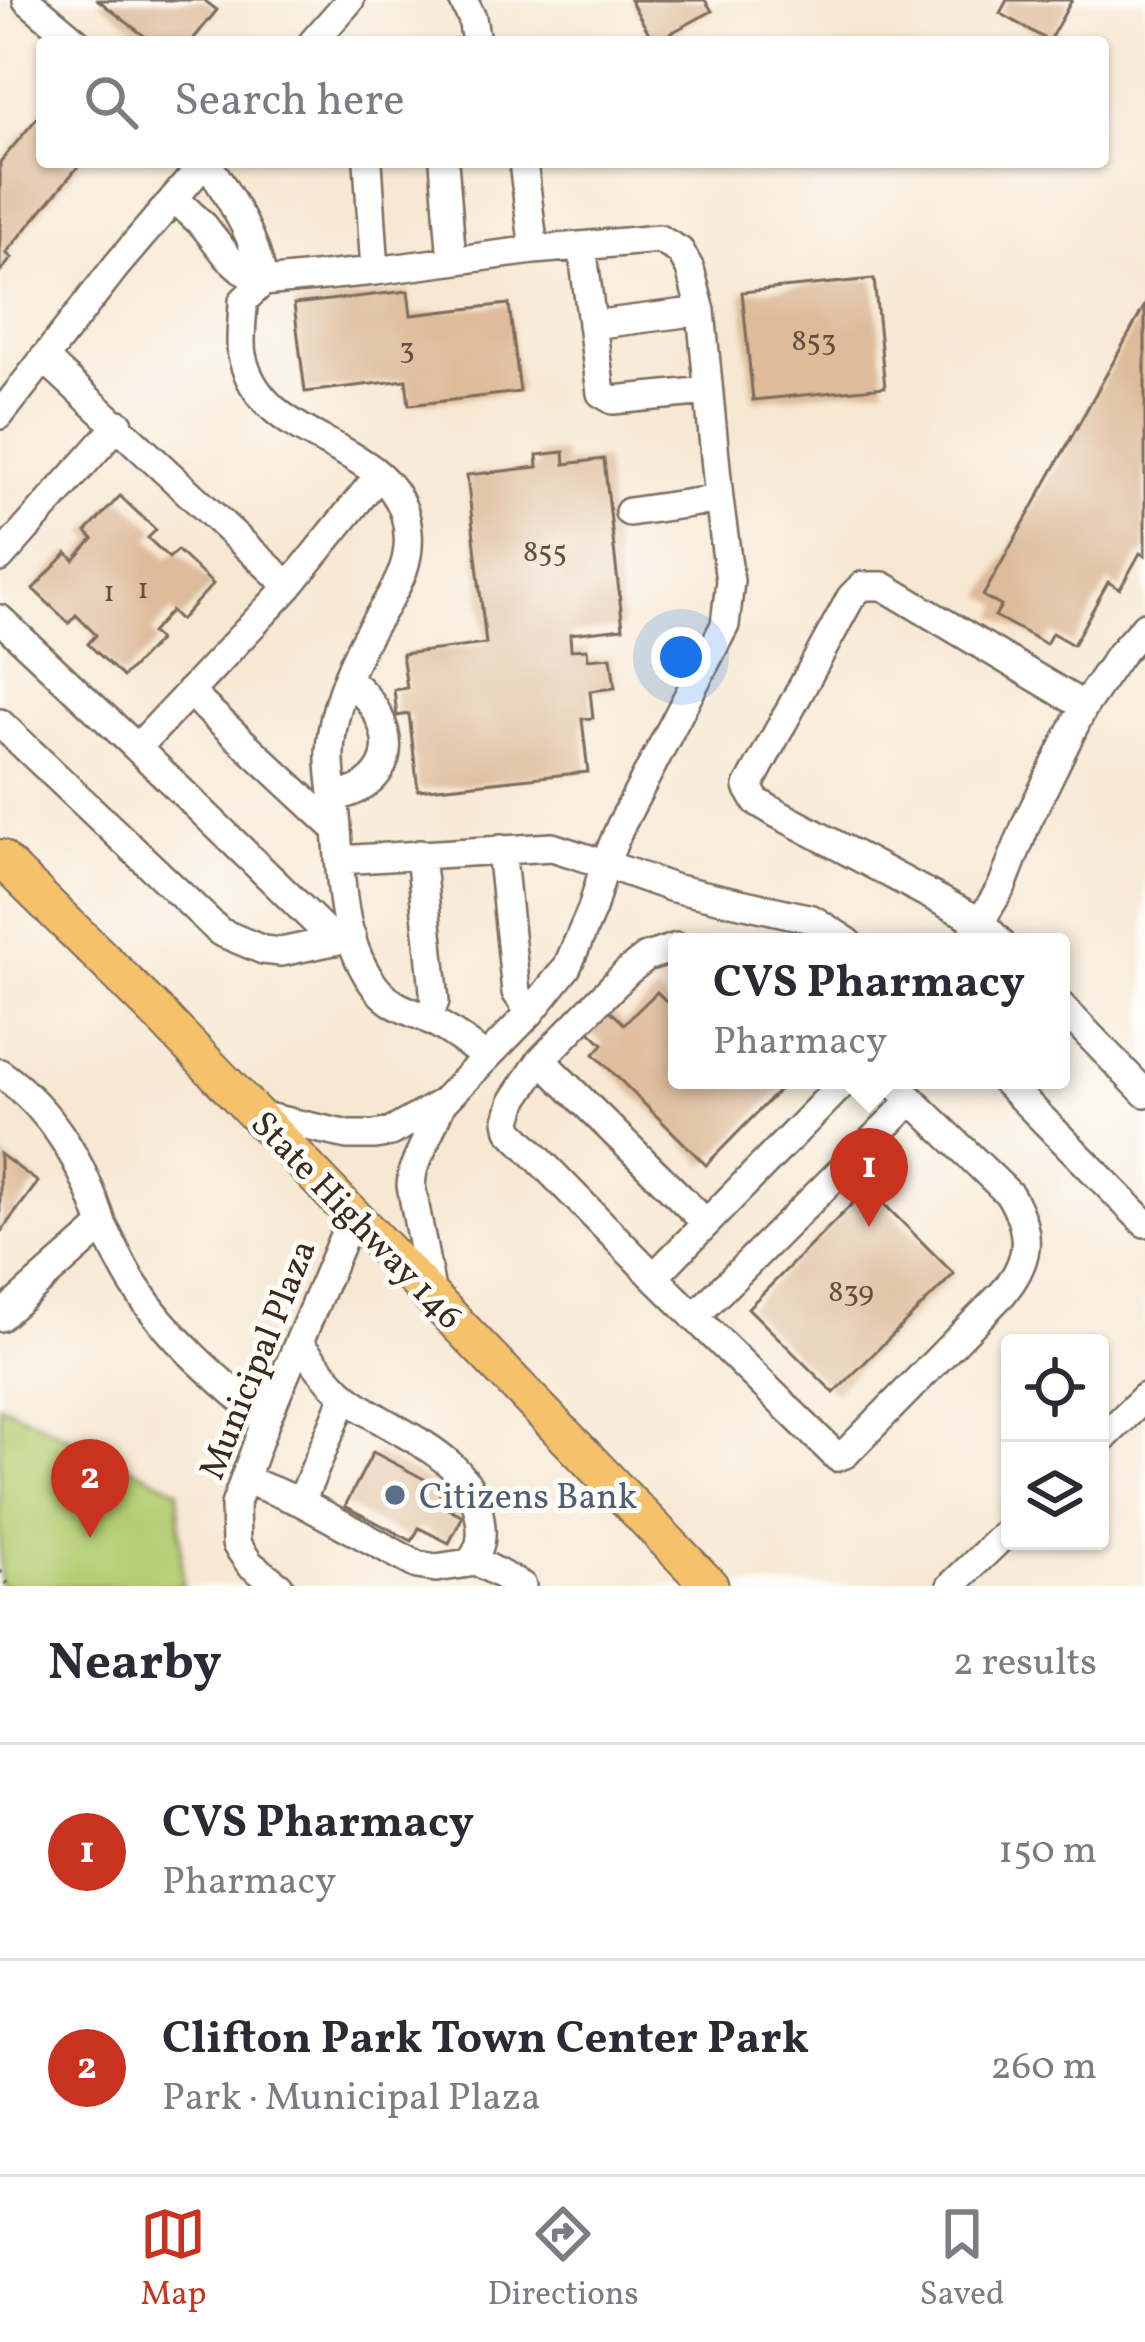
<!DOCTYPE html>
<meta charset="utf-8">
<style>
:root{--surface:#fff;--page:#f7f7f7;--text:#2b2b33;--muted:#7c7c81;--line:#e1e1e2;--accent:#c8321e}
body{margin:0;font-family:Vollkorn,serif;background:var(--page);color:var(--text)}
.controls{position:absolute;right:36px;bottom:36px;display:grid;overflow:hidden;border-radius:12px;box-shadow:0 3px 9px #0004}
.controls button{width:108px;height:108px;display:grid;place-items:center;padding:0;border:0;border-bottom:3px solid var(--line);background:var(--surface);color:var(--text);font:60px sans-serif}
.you{position:absolute;left:681px;top:657px;width:42px;height:42px;margin:-30px;border:9px solid #fff;border-radius:50%;background:#1a73e8;box-shadow:0 0 0 18px #1a73e833}
.badge{display:grid;place-items:center;width:78px;height:78px;border-radius:50%;background:var(--accent);color:#fff;font-size:39px;font-weight:700}
.pin{position:absolute;translate:-50% -99px;filter:drop-shadow(0 3px 6px #0008)}
.pin::after{content:'';position:absolute;top:63px;width:42px;height:36px;background:inherit;clip-path:polygon(0 0,100% 0,50% 100%)}
.popup{position:absolute;left:668px;top:933px;width:402px;height:156px;box-sizing:border-box;display:grid;place-content:center;border-radius:12px;background:var(--surface);filter:drop-shadow(0 3px 9px #0005);font-size:39px;white-space:nowrap;color:var(--muted)}
.popup b{font-size:45px;color:var(--text)}
.popup::after{content:'';position:absolute;left:50%;top:100%;margin-left:-24px;border:24px solid transparent;border-top-color:var(--surface)}
.list{margin:0;padding:0;list-style:none}
h2{display:flex;justify-content:space-between;align-items:center;height:156px;margin:0;padding:0 48px;font-size:51px}
h2 small{font-size:39px;font-weight:400;color:var(--muted)}
.list li{display:grid;grid-template-columns:78px 1fr auto;gap:36px;align-items:center;box-sizing:border-box;height:216px;padding:0 48px;border-top:3px solid var(--line)}
.list b{display:block;font-size:45px;white-space:nowrap}
.list p{margin:0;font-size:39px;white-space:nowrap;color:var(--muted)}
.list em{font-size:39px;font-style:normal;color:var(--muted)}
.icon{flex:none;width:66px;height:66px;fill:none;stroke:currentColor;stroke-width:2;stroke-linecap:round;stroke-linejoin:round}
.map{position:relative;flex:none;width:1145px;height:1586px;overflow:hidden}
.search{position:absolute;background:var(--surface);box-shadow:0 3px 9px #0004;left:36px;right:36px;top:36px;height:132px;display:flex;align-items:center;gap:30px;box-sizing:border-box;padding:0 42px;border-radius:12px;color:var(--muted);font-size:45px}
.sheet{height:588px;background:var(--surface)}
nav{display:flex;justify-content:space-around;align-items:center;box-sizing:border-box;height:168px;border-top:3px solid var(--line);background:var(--surface);font-size:33px;color:var(--muted)}
nav a{display:grid;justify-items:center;gap:6px}
nav .on{color:var(--accent)}
.map>svg:first-child{display:block}
</style>
<div class="map">
<svg width="1145" height="1586" viewBox="0 0 1145 1586">
<rect width="100%" height="100%" fill="#fdfcf7"/>
<filter id="ink" filterUnits="userSpaceOnUse"><feTurbulence type="fractalNoise" baseFrequency=".00833" numOctaves="2"/><feDisplacementMap in="SourceGraphic" scale="24" xChannelSelector="R" yChannelSelector="G"/><feConvolveMatrix kernelMatrix="1 2 1 2 8 2 1 2 1" color-interpolation-filters="sRGB"/></filter>
<filter id="wash" filterUnits="userSpaceOnUse"><feTurbulence type="fractalNoise" baseFrequency=".004" numOctaves="4" result="noise"/><feDisplacementMap in="SourceGraphic" scale="48" xChannelSelector="R" yChannelSelector="G"/><feGaussianBlur stdDeviation="2.7" result="paint"/><feColorMatrix in="noise" values="0 0 0 0 0 0 0 0 0 0 0 0 0 0 0 0 0 1.4 0 .05"/><feComposite in="paint" operator="in"/></filter>
<g filter="url(#wash)">
<rect width="100%" height="100%" fill="#f7e8d3"/>
<path fill="#b5ce73" stroke="#787c48" stroke-width="3" d="M0,1404L178,1490L183,1586H0Z"/>
<g id="blocks">
<path fill="#debb9a" d="M98,0H204L217,10L191,42H152Z
M630,0H705L712,11L654,42Z
M1007,0H1072L1049,41L1000,13Z
M42,112V162H82L6,253L12,258L0,272V162Z
M874,279L885,387L753,400L742,292Z
M408,291L411,315L509,304L520,392L409,405L406,380L305,392L294,304Z
M1145,305V556L1140,553L1120,589L1108,582L1073,645L1052,633L1046,644L995,616L1001,606L983,596Z
M564,452L565,464L604,459L623,628L570,634L571,650L587,649L588,659L611,657L615,688L590,691L593,718L582,719L588,772L418,790L409,714L397,716L394,690L407,688L402,654L486,644L467,475L538,467L537,455Z
M120,496L156,530L148,538L169,558L177,550L213,584L180,620L171,611L151,633L159,640L123,677L88,644L96,635L76,615L69,623L33,589L67,553L74,560L93,539L86,532Z
M657,992L677,1012V1080H789L706,1165L594,1054L603,1044L579,1020L599,1000L624,1024Z
M0,1154L38,1182L0,1233Z
M868,1188L954,1274L834,1393L748,1308Z
M373,1452L443,1489L436,1502L463,1516L449,1543L419,1528L412,1541L345,1506Z"/>
</g>
</g>
<g filter="url(#ink)">
<use href="#blocks" fill-opacity="0" stroke="#7d6c5d" stroke-width="3"/>
<g fill="none" stroke-linecap="round" stroke-linejoin="round">
<g stroke="#7d6c5d" stroke-width="32">
<path id="minor" d="M27,0L77,42
M463,0L472,18L476,42
M313,42L350,0
M207,162C231,201 256,236 263,282
M368,162L375,271
M444,162L452,261
M523,162L534,250
M174,198L204,226L228,257L245,272L263,282L375,271L534,250L659,239L680,251L690,269L701,311L719,499L730,581L725,625L620,827L605,864L552,847L339,860
M582,246L601,393L613,400L708,391
M263,282L243,301C243,318 239,339 242,355C261,447 382,436 405,515C420,571 382,603 360,649C345,680 331,717 330,753C329,773 334,795 336,816C341,873 339,944 378,990C393,1008 412,1011 432,1021C451,1031 467,1043 485,1057
M592,325L701,311
M0,415L117,265L205,162
M629,512L719,499
M0,558L119,424
M289,586L379,475
M0,619L137,748L289,586L44,358
M189,692L337,830
M0,723L220,932L263,950L281,952L352,937
M137,748L335,941
M334,798C343,795 354,792 362,787C408,758 381,704 347,679
M501,849L516,992L530,1013
M420,854L435,1001L428,1019
M968,942L1002,886L1027,822L1084,706L1120,654L1145,626
M1000,942L981,922L776,813L756,801L748,787L851,597L862,586H883L1084,706
M677,947L646,957L627,972L541,1060L514,1100L508,1120L510,1130L654,1277L837,1457L845,1454L1003,1293C1031,1259 1032,1233 1010,1195L891,1080
M1061,1006L1145,1093
M541,1060L706,1223
M0,1073C54,1111 83,1164 103,1226L0,1317
M1004,1080L1145,1223
M257,1115L348,1135H375L391,1132L442,1103L530,1013L567,967L592,909L605,864L673,888L812,919L848,942
M103,1226C113,1245 122,1267 134,1285C169,1339 217,1379 266,1420
M654,1277L846,1080
M432,1295L411,1185L413,1170L442,1103
M694,1317L912,1100
M1100,1441L1145,1397
M244,1479L301,1502L417,1565L436,1568L469,1563C481,1550 483,1537 480,1519C470,1450 391,1435 344,1395C328,1381 314,1361 300,1345
M301,1502L345,1396
M474,1560L522,1586
M279,1586L250,1564L236,1544L235,1505L266,1420L353,1214
M951,1586L1010,1529"/>
</g>
<g stroke="#7d6c5d" stroke-width="40">
<path id="major" d="M0,858L156,1011L710,1586"/>
</g>
<path stroke="#7d6c5d" stroke-width="4.5" stroke-dasharray="3 9" stroke-linecap="butt" d="M0,1571L9,1586"/>
<use href="#minor" stroke="#fff" stroke-width="27"/>
<use href="#major" stroke="#f5c16b" stroke-width="36"/>
</g>
</g>
<circle fill="#5c6f8a" stroke="#fdfcf7" stroke-width="4.5" cx="395" cy="1495" r="12"/>
<g text-anchor="middle" stroke-width="10" stroke-linejoin="round" paint-order="stroke">
<g font-size="30" fill="#644e3d">
<text x="814" y="350">853</text>
<text x="407" y="358">3</text>
<text x="545" y="561">855</text>
<text x="143" y="598">1</text>
<text x="109" y="601">1</text>
<text x="851" y="1301">839</text>
</g>
<g font-size="36" fill="#3b2a1e" stroke="#fdfcf7">
<text transform="translate(358 1219) rotate(46)" y="13">State Highway 146</text>
<text transform="translate(256 1359) rotate(-68)" y="13">Municipal Plaza</text>
</g>
<g font-size="36" fill="#4e5e75" stroke="#fdfcf7" text-anchor="start">
<text x="419" y="1508">Citizens Bank</text>
</g>
</g>
</svg>
<div class="controls">
<button><svg class="icon" aria-label="locate" viewBox="0 0 24 24"><circle cx="12" cy="12" r="6"/><path d="M12 2v4M12 18v4M2 12h4M18 12h4"/></svg></button>
<button><svg class="icon" aria-label="layers" viewBox="0 0 24 24"><path d="M12 4l9 5-9 5-9-5zM3 14l9 5 9-5"/></svg></button>
</div>
<div class="you"></div>
<div class="pin badge" style="left:869px;top:1227px">1</div>
<div class="popup"><b>CVS Pharmacy</b>Pharmacy</div>
<div class="pin badge" style="left:90px;top:1538px">2</div>
<div class="search"><svg class="icon" aria-label="search" viewBox="0 0 24 24"><circle cx="10" cy="10" r="6"/><path d="M15 15l6 6"/></svg>Search here</div>
</div>
<section class="sheet">
<h2>Nearby<small>2 results</small></h2>
<ul class="list">
<li><span class="badge">1</span><div><b>CVS Pharmacy</b><p>Pharmacy</p></div><em>150 m</em></li>
<li><span class="badge">2</span><div><b>Clifton Park Town Center Park</b><p>Park · Municipal Plaza</p></div><em>260 m</em></li>
</ul>
</section>
<nav>
<a class="on"><svg class="icon" aria-label="map" viewBox="0 0 24 24"><path d="M3 6l6-2 6 2 6-2v14l-6 2-6-2-6 2zM9 4v14M15 6v14"/></svg>Map</a>
<a><svg class="icon" aria-label="directions" viewBox="0 0 24 24"><path d="M12 3l9 9-9 9-9-9zM9 14v-3h6M13 9l2 2-2 2"/></svg>Directions</a>
<a><svg class="icon" aria-label="saved" viewBox="0 0 24 24"><path d="M7 4h10v16l-5-4-5 4z"/></svg>Saved</a>
</nav>
